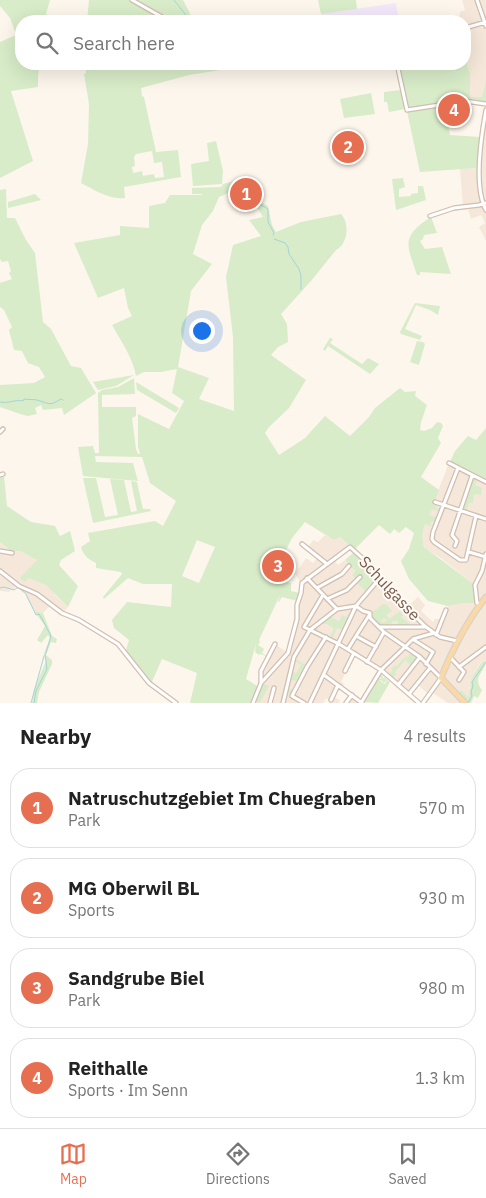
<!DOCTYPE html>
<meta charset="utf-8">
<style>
:root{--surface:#fff;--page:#f2f2f2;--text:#222;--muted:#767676;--line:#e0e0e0;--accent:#e76f51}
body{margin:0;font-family:"IBM Plex Sans",sans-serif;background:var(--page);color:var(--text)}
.you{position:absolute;left:201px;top:330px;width:18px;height:18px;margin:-12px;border:4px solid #fff;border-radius:50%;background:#1a73e8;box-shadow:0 0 0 8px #1a73e833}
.badge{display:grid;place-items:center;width:32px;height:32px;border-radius:50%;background:var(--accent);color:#fff;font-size:16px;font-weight:700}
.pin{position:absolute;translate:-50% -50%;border:2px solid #fff;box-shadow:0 1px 5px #0006}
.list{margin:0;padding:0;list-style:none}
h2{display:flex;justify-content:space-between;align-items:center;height:65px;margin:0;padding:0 20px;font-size:21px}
h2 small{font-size:16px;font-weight:400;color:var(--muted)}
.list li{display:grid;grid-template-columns:32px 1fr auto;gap:15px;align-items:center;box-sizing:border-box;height:80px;margin:0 10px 10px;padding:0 10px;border:1px solid var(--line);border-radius:20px}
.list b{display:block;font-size:19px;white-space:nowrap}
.list p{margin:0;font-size:16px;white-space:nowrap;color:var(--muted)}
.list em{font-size:16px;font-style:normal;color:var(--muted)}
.icon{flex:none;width:28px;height:28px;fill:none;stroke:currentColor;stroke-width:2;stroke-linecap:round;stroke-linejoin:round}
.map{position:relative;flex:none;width:486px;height:703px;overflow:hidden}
.search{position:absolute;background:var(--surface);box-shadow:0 5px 20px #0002;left:15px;right:15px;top:15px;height:55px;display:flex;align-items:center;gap:12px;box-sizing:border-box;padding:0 18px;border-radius:20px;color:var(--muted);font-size:19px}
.sheet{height:425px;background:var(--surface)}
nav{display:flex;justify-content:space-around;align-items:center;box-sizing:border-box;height:70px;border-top:1px solid var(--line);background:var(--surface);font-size:14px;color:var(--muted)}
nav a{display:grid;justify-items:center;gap:2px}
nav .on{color:var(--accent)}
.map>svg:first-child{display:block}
</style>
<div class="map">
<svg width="486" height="703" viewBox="0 0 486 703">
<rect width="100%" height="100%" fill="#fdf6ec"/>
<path fill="#f5e8da" d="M462,0H486V103L470,100V73L465,58V21H459L460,12L465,10Z
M486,110V241L479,227L485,223L481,215L471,219L468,209L481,207L482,205L478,163Z
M477,168L479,204L463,206L460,169Z
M449,463L486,481V662L482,661L475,671L469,688L470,694L466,703H448L433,693L431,695L428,694L418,685L409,696L383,674L354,655L341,682L344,684L342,688L362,701L360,703H345L350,696L338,688L334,697L340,700L339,703H334L326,698L323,703H253L260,683V671L275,644L287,652L295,629L301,583L295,574L306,558L313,563L317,558L307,549L313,540L318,542L325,535L334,540L340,537L350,547L334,560L338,565L345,560L355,571L352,575L380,578L406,608L418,597L425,605L421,611L433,622L435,619H439L444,615L448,606L465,603H477L475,585L442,559L425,548L423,542L422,536L425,524Z
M0,542L12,552L20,551L37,560L28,578L39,580L55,592L54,594L68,607L62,614L51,605L43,613L34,611L26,597L27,595L15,585L14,589H11L9,592L0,591Z"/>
<path fill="#f3e8fa" d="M396,3L399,21H323L321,14Z"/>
<path fill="#d8ecc9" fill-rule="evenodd" d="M0,0H50L46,14L56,19L55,21H21V64H40L38,76V87L11,91L33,161L0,178V42L16,35L10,18L0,6Z
M89,0H183L194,21H87Z
M318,0H356L357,9L321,14Z
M465,58L470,73V97H482L486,82V103L461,100L409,109L406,106L397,64H465Z
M85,64H243L246,66L189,75L141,88L142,96L144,97L156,152L178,150L181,177L124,187L125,198C109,200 95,190 81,183L88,144L89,104L84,74L86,73ZM152,151L154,163L162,162L164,177L155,178L154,174L143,176L142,171L133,173L132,167L135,166L134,157L136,154Z
M401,90L405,109L389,112L387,102H384V92Z
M371,93L375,114L344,118L340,99Z
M445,106L450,135L480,137L478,163L483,209L480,207L453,211L452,207L479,203L476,168L420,172L407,111Z
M216,141L223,171L222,184L193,186L191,164L209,161L207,143Z
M403,178L405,187L399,189V197L411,196V194L418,193V186H423L426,200L396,210L392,179Z
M238,180L256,199L268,206L272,225L276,232L301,222L341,214C350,223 348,244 336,250L311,281L281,314L287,324L288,342L278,347L271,355L306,380L289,408L269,427L265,433L279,455L305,438L325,416L350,436L369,417L375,408L400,388L405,392L416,391L415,396L427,405L421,422L420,430L424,431L432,428L437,422L441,423L443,426L438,438L441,443L421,477L439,490L434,503L443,506L437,505L436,509L442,508L441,512L432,509L429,515L435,517L439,514L436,523L432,521L430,524L434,527L425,524L422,536L424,547L475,585L477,603H465L448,606L428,601L409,579L401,561L409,549L414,533L406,527L399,533L394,529L390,534L379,525L354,550L340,537L334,540L305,522L292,538L286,550L295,574H282V581L291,583V591L300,593L297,601L282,597L279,602H278L280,595L259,640L260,642L258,645L264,649L262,653L267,656L260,654L259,655L255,652L256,644L246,679L259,687L262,683L269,686L260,703L255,700L252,703H190L197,673L162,659L151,684L126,650L129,640L114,628L112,620L127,602L171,607L172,584H143L128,578L104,599L103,597L122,574L121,572L96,568V563C89,560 83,555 81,547L90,541L88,533L155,521L163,526L176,501L150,483L142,457L95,456L96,462L133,463L138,481L83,476L78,447L93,446L95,453H99L98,393L102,390L118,387L134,378L135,394L102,395V407H136V416L132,418L136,449L138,454H140L138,446V414L169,429L184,401L172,393L177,369L161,372H144L136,376C133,358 121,341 112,325L132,316L128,308L124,288L98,298L74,243L120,235V226L149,228V206L165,203L170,195H202V194H192V188L221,187L223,184ZM235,190L256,206L263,217L249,220L261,236L233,245L226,277L233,337L234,411L199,399L209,378L178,367L191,291L212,264L193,254L202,225L213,211L219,197ZM197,540L215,547L199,583L182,576Z
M6,189L7,218H15L26,240L35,253L43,322L51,329L71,366L81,368L96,393L64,415L62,408L43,410L41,405L35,408L37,414L28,416L20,414L0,407V385L34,383L45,377L39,367L28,363L22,351L14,350L9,330L12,327L4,310L0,307V283L12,279L9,273L11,271L8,261L2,262L0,259V190Z
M35,194L41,200L8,208V202Z
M431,217L437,233L424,235L423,239L420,241L425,249L442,247L451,274L420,272V275H417C407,245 400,237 431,217Z
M415,303L440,306L438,315L430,310L416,305L405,329L422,336L420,340L401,334L400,332Z
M330,338L333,339L330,343L362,364L368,358L379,364L370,374L328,346L325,351L323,349Z
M417,341L423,342L425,344L419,365L410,362Z
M134,375L116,386L98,390L93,382Z
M136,382L179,408L176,413L137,390Z
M486,428V481L450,462L455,451L467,437L468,436L476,440Z
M4,476L7,506L31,522L55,526L60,536L70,531L75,551L61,560L59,565L78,586L68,607L46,585L28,578L25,582L20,578L37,560L20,551L12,552L0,542V477Z
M474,477L477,479L475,485L482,488L481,495L474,494L473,503H469L466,512L463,508Z
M83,478H96L105,517L118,515L110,479L124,480L131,512L137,511L131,481L137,482L143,509H150L151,511L93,523Z
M354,552L380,578L366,592L357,583L361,577L356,579L352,575L355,571L345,560Z
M383,604H386L392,611L386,615L389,618L386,620L384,618L381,620L383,623L400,611L403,615L401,617L413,626L396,627L398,625V621H392L391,627L379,626L369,615Z
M34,611L43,613L52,636L57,639L56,643L51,642L46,655L52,660V664L39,692L37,703H32L34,689L46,661L44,653L50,638L48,635L41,643L37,640L45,626Z
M348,614L351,615L343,631L337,628L332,640L313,630L320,623L317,630L329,638L334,629L327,624H321L329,616L339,621L342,615L347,617Z
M413,652L418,658L412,666L406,661L409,656L395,672L396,674L393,678L388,674L389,672L391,673L393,671L391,669L395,665L397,666L403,659Z
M294,658L307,666L292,696L287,693L288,688L294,691L298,682L290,679L292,672L296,673L301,665L294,660Z
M483,661L486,662C484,673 472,677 482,690L478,698L474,696L471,703H468L458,693L461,690L468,697L467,701C470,694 469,689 471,682C473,674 478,667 483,661Z
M381,675L383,676L382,679L384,677L387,680L384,683L381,680L380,681L385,684L387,680L390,682L378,703L363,702L378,678L382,679L379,677Z"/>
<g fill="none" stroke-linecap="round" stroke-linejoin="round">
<path stroke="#a5d3da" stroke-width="1" d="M174,0L185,14L188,21
M210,64L212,70
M237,181L240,185
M256,202L268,209V222L274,233L273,235
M274,239L285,243L288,247L289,254L299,269L301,276V289
M0,402C8,404 16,399 23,401L24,399C29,400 32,399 37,400C49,403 48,407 61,399L63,400
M0,588L4,587L14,590L18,587L26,594L36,615L39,614L41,617L51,636L46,653
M31,703L44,656
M34,703L36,691L47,669L45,654
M468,703L472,696L471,692L473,686L472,682L486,662"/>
<g stroke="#d1beb0" stroke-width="5.5">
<path id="minor" d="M132,0L169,21
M477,0L486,26
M465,28L486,22
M247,64L253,65L263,64
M397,64L407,110
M407,110L465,101L486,104
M486,110C481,137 473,186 486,210
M430,216L454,208L479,205L486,203
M0,432L3,429
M449,463L486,482
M458,468L433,532L432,539L434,542L460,560H466L476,516
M0,475L3,474
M435,502L486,519
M302,544L327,564
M455,546L457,541L452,535L472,476
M0,551L12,553
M469,552L486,557
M0,571L19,586L37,594L62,613L79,620L118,644L149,683L176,703
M307,578L337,609
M317,588L342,574L349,566
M323,595L304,627L339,644L381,670L419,703
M327,599L347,590L360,577
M480,605L477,603L475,585L482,571L486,554
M370,614L356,636L376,647
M379,627H425
M436,635L446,610
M414,640L433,652L426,664
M348,649L356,636
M288,653L297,619V605L301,593L302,583L350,547L370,565L393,595L426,627L440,637L457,641
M450,657L464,672L459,680
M367,662L384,632
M459,667L486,647
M345,671L354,653
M324,675L362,703
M261,682V671L275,644
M398,685L420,657
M409,694L430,668
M331,700L338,685
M253,703L261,683L288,653
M270,703L274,688
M283,703L294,657L310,630L337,609L356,606L363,611L370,613V618L384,632L420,657L441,678L423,703
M304,703L292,696L307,667L326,637
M310,703L356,606L380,578
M346,703L352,695
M361,703L381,670L406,646L413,639L434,633"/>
</g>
<g stroke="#dad1cd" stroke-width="7">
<path id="major" d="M465,703L441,678C453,648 466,622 486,597"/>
</g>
<use href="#minor" stroke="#fff" stroke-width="3"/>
<use href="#major" stroke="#fbd9a5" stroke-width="4.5"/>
</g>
<g text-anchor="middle" stroke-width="4" stroke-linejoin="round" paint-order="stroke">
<g font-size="16" fill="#7a5c4d" stroke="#fffaf3">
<text transform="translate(390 588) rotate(47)" y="6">Schulgasse</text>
</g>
</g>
</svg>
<div class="you"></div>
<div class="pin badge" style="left:246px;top:194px">1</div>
<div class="pin badge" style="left:348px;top:147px">2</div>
<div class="pin badge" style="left:278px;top:566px">3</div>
<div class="pin badge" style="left:454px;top:110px">4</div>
<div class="search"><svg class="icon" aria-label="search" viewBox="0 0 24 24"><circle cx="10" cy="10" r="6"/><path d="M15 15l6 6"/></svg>Search here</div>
</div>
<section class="sheet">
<h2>Nearby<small>4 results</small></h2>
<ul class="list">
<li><span class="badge">1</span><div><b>Natruschutzgebiet Im Chuegraben</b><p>Park</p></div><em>570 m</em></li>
<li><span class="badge">2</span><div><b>MG Oberwil BL</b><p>Sports</p></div><em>930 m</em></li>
<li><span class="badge">3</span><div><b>Sandgrube Biel</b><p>Park</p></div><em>980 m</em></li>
<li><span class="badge">4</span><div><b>Reithalle</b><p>Sports · Im Senn</p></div><em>1.3 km</em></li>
</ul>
</section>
<nav>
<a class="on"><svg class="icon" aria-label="map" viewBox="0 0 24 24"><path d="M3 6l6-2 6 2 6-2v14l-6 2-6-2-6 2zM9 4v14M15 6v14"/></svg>Map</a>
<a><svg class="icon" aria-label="directions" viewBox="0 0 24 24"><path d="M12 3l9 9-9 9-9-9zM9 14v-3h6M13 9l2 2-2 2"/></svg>Directions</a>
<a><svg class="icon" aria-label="saved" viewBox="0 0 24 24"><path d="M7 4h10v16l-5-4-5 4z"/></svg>Saved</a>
</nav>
